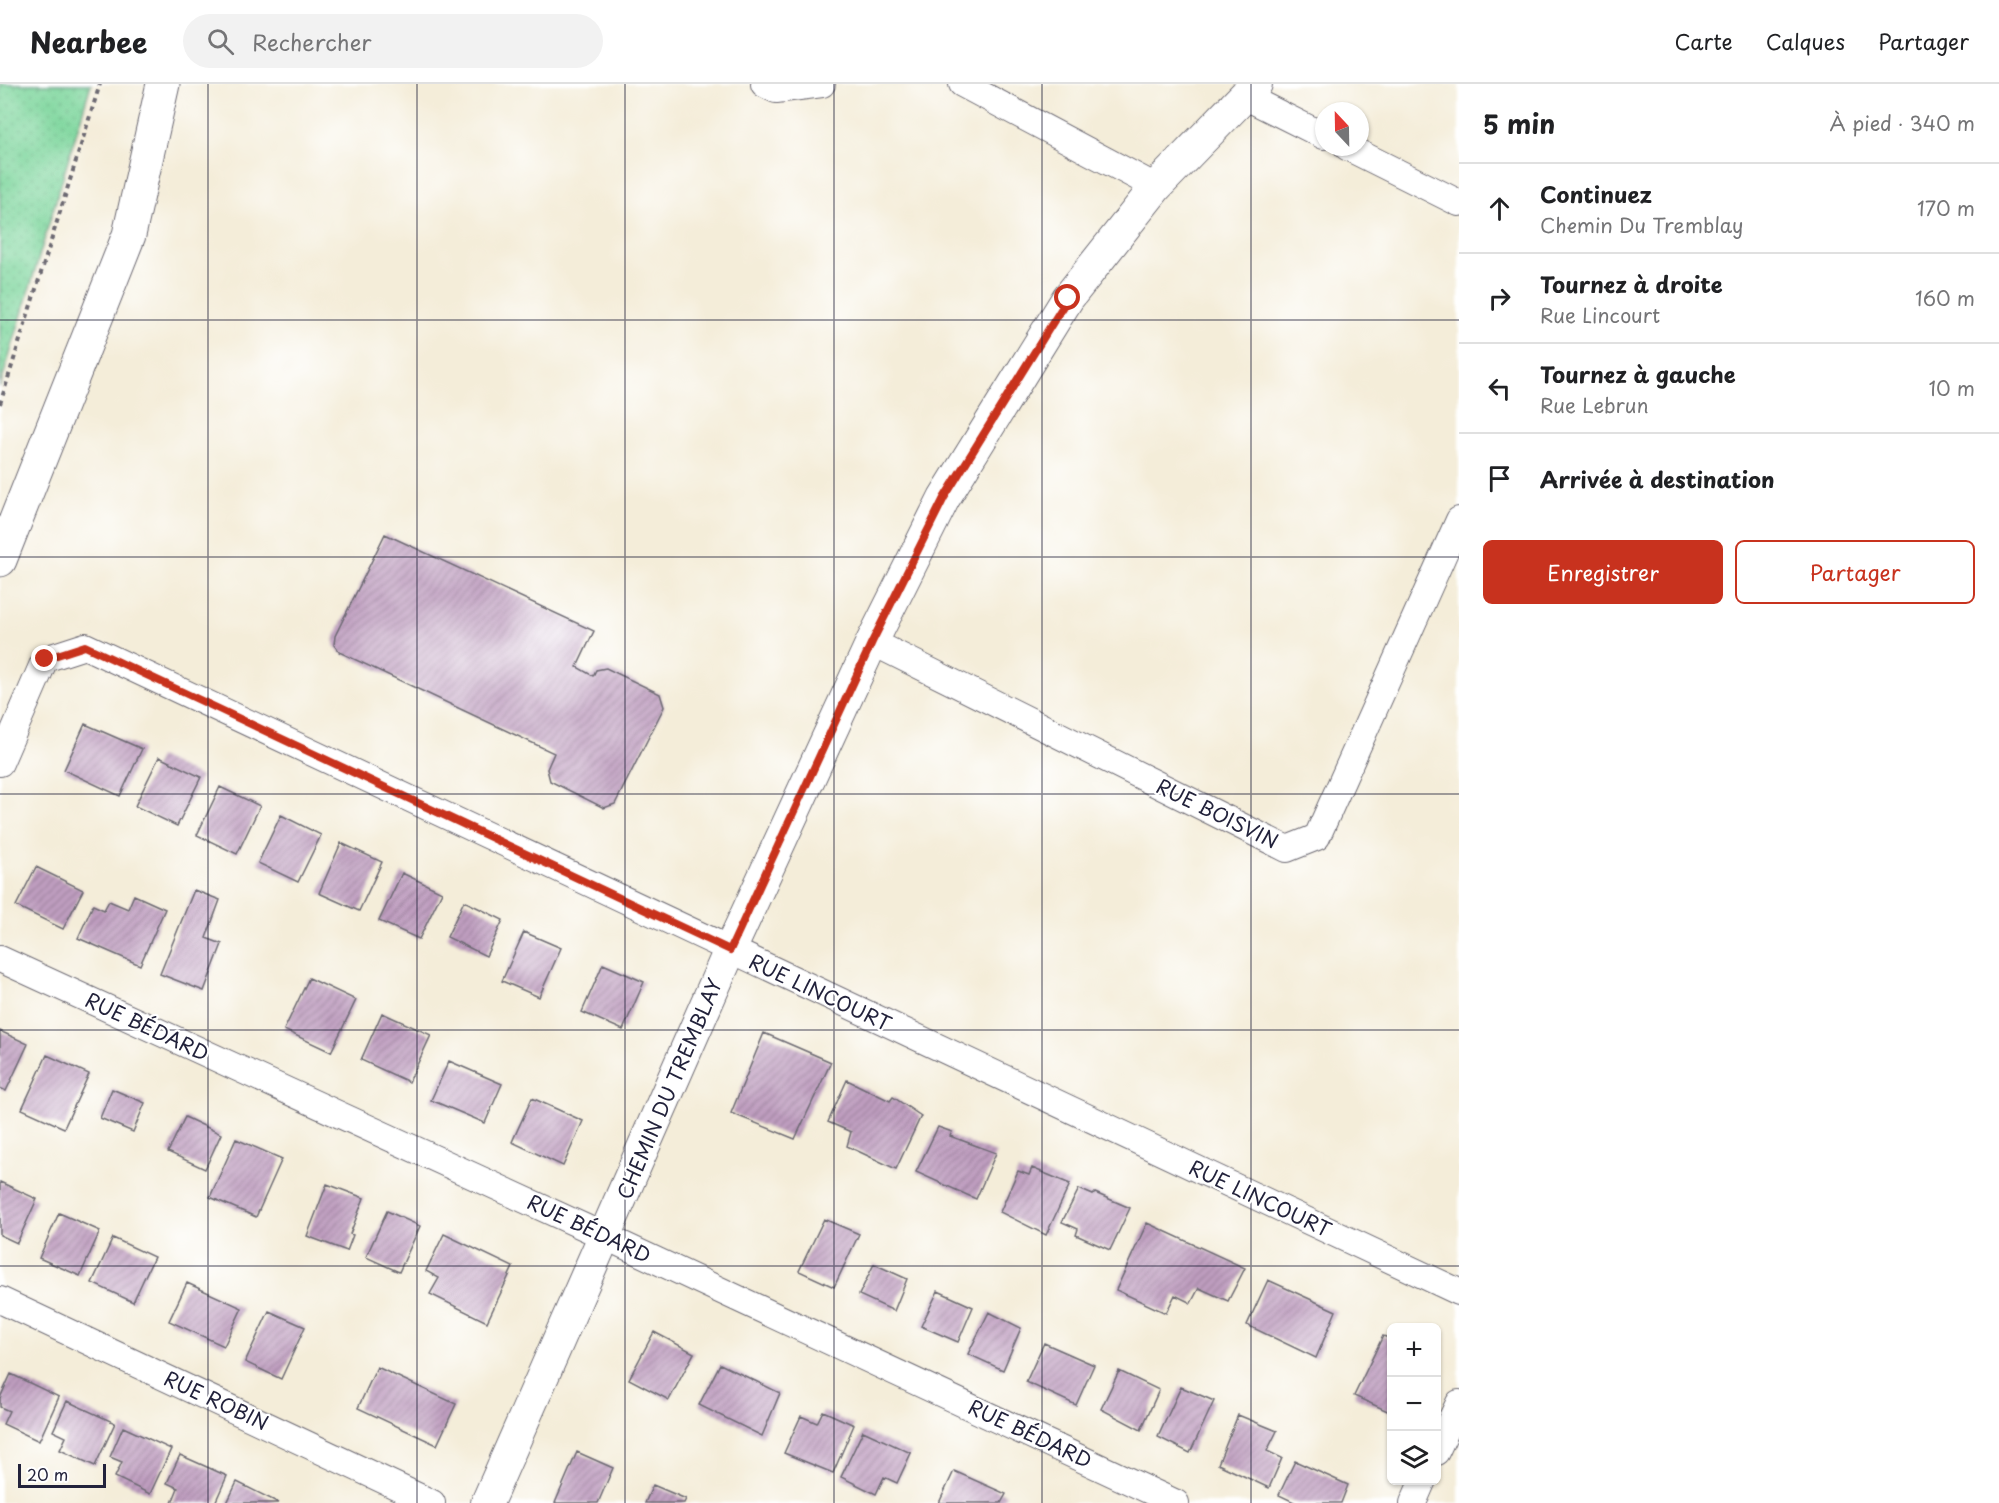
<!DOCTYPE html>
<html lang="fr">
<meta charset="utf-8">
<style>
:root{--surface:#fff;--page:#f2f2f2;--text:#202124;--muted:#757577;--line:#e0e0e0;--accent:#c8321e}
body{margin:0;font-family:"Playpen Sans",sans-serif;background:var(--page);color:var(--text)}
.controls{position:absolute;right:18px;bottom:18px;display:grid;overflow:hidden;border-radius:9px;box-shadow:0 2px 4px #0004}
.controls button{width:54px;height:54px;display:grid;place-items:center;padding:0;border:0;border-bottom:2px solid var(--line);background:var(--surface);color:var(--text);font:30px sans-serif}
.compass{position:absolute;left:1315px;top:18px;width:54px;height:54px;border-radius:50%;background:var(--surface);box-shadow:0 2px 4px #0004;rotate:338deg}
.scale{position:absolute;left:18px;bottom:15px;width:88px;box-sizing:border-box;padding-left:6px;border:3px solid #22223b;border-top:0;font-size:16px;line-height:21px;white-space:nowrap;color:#22223b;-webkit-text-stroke:4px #fff;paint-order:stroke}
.stop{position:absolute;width:18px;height:18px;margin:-14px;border:4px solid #c8321e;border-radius:50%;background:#fff}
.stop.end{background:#c8321e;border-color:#fff;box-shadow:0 2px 6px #0008}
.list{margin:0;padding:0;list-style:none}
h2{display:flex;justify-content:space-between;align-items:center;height:78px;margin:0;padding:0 24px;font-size:26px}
h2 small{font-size:20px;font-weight:400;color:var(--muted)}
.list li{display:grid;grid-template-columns:39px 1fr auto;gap:18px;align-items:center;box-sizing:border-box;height:90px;padding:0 24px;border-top:2px solid var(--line)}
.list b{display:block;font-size:22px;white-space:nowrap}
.list p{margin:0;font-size:20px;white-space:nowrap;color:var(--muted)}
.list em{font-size:20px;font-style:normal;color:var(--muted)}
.actions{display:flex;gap:12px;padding:18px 24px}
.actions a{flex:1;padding:14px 0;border:2px solid var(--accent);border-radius:9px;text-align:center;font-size:21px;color:var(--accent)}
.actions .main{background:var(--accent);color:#fff}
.icon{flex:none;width:33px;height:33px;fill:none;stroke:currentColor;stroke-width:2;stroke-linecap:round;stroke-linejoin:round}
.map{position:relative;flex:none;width:1459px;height:1419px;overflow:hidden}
header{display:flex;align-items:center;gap:36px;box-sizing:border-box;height:84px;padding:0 30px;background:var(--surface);border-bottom:2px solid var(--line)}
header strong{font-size:28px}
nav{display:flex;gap:33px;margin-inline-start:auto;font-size:21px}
.search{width:420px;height:54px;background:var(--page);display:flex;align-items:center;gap:15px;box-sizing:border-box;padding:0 21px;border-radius:33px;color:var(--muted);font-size:22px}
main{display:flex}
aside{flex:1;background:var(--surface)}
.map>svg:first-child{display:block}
</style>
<header>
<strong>Nearbee</strong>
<div class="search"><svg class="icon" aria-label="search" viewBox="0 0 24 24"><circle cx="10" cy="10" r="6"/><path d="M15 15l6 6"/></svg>Rechercher</div>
<nav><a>Carte</a><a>Calques</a><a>Partager</a></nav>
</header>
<main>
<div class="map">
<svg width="1459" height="1419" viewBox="0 0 1459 1419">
<defs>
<pattern id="grass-dots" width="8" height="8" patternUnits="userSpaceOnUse" patternTransform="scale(1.5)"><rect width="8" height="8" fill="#7bd59b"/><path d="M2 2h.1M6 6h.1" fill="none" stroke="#6ab786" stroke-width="1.8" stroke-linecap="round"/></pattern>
<pattern id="building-hatch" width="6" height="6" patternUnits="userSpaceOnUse" patternTransform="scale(1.5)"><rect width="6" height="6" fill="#bf9ec0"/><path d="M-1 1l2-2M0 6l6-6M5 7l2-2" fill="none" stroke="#9b809d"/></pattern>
</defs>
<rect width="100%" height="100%" fill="#fff"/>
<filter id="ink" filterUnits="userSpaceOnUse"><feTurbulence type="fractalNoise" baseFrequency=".0167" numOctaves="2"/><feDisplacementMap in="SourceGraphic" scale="12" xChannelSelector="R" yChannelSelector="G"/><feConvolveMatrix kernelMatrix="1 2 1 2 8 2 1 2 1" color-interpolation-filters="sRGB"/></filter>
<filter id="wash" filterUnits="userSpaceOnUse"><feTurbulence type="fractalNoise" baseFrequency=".008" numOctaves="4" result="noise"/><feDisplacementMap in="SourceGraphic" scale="24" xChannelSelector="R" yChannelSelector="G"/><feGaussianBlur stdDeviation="1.35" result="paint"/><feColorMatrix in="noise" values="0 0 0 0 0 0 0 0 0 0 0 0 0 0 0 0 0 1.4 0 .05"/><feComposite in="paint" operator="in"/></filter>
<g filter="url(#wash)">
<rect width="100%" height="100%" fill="#f4edd9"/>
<path fill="url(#grass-dots)" stroke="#4e7c6b" stroke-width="1.5" d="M0,0H91L0,303Z"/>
<g id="blocks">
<path fill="url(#building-hatch)" d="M385,450L594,547L577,583L593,592L596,586L606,584L660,610L664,623L615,720L604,724L550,697L547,685L554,669L339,568L334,561L335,552Z
M85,640L142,665L120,712L64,686Z
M159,673L201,693L177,742L135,722Z
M220,703L260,722L237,770L197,751Z
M281,731L321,751L298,798L258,779Z
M341,759L382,778L359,827L319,809Z
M36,783L83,806L63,845L16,822Z
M402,789L442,808L419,855L379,837Z
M194,806L220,816L206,854L222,860L204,907L160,890Z
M134,811L165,825L140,881L78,854L93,821L104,826L109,817L128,825Z
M464,817L503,836L486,872L447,853Z
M524,848L561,864L539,913L502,897Z
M603,880L644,898L623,946L582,928Z
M309,894L356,916L331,968L284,946Z
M382,929L431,951L409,998L361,976Z
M0,947L28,960L6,1007L0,1004Z
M764,949L831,978L795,1055L731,1029Z
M47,971L89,990L64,1044L22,1025Z
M449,977L502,1000L485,1039L431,1016Z
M847,996L890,1017L893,1013L921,1032L896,1085L847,1062L851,1048L828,1038Z
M112,1005L145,1019L133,1048L100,1034Z
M532,1014L583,1037L563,1082L512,1058Z
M185,1033L221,1050L205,1085L168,1068Z
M938,1043L952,1048L950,1052L996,1069L976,1115L916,1088Z
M236,1055L282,1075L256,1133L210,1113Z
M1032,1084L1070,1100L1046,1151L1000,1128L1018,1087L1029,1091Z
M0,1098L37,1115L17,1159L0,1151Z
M327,1100L364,1114L350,1150L353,1151L347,1167L307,1152Z
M1079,1105L1093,1111L1095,1109L1130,1124L1110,1166L1076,1151L1078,1145L1062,1138Z
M387,1127L420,1142L399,1188L366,1173Z
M59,1129L100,1147L80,1192L39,1174Z
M824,1135L859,1150L834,1203L799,1187Z
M1147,1139L1245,1184L1228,1217L1199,1204L1191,1219L1175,1211L1166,1229L1116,1206Z
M444,1150L513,1183L487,1238L430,1210L439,1194L426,1187Z
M113,1154L154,1173L133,1218L92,1199Z
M874,1180L907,1195L894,1227L859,1211Z
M1268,1196L1336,1227L1316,1274L1247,1241Z
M187,1199L242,1224L224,1262L169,1237Z
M938,1207L973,1223L958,1258L921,1242Z
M269,1227L305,1243L281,1295L245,1278Z
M989,1228L1021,1244L1003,1286L968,1270Z
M654,1248L694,1269L669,1316L629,1295Z
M1383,1252L1392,1255V1329L1354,1312Z
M1044,1259L1094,1281L1076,1321L1026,1298Z
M720,1280L780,1309L762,1352L699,1321Z
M377,1283L456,1320L437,1361L358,1324Z
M1119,1287L1159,1306L1141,1346L1101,1325Z
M11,1290L59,1313L39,1357L3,1340L9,1327L0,1323V1314Z
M1181,1303L1214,1317L1190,1369L1158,1353Z
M67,1317L115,1339L95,1382L60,1366L66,1353L53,1347Z
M823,1327L854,1341L833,1389L784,1369L801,1332L817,1339Z
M1238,1331L1277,1347L1267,1367L1282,1374L1269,1404L1218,1380Z
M123,1343L171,1365L150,1410L115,1393L122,1378L110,1373Z
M863,1347L911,1369L897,1399L884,1393L876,1410L841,1393Z
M577,1368L613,1384L598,1419H555Z
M180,1371L227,1392L215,1419H172L178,1404L167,1399Z
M1295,1377L1348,1401L1341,1419H1296L1279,1411Z
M954,1387L1006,1410L1001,1419H939Z
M237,1398L279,1419H227Z
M653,1401L686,1415L684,1419H645Z"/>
</g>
</g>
<g filter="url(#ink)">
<use href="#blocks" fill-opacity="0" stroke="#6c6972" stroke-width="1.5"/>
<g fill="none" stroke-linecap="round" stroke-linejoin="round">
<g stroke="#6c6972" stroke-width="28">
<path id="minor" d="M764,0L776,6L822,0
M962,0L1156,103
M1244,12L1324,52
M1347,63L1459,119
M872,558L1287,765L1317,753L1459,436
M0,679L45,575L85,562L1459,1208
M0,875L606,1153L1176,1419
M0,1216L432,1419
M1436,1368L1459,1319
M1413,1419L1423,1396"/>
</g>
<g stroke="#6c6972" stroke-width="34">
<path id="tertiary" d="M487,1419L730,866L872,558L944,414L1068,214L1156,103L1256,0"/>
</g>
<g stroke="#6c6972" stroke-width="35">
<path id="secondary" d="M0,476L129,151L163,0"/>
</g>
<path stroke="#6c6972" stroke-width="4" stroke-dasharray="4.5 4.5" stroke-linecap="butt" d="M0,320L100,0"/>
<use href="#minor" stroke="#fff" stroke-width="26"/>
<use href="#tertiary" stroke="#fff" stroke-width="32"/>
<use href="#secondary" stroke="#fff" stroke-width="33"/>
</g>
</g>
<g fill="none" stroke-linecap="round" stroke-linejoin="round" filter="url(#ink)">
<path stroke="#c8321e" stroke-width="8" d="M45,575L85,562L730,866L872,558L944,414L1068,214"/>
</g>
<path fill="none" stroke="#22223b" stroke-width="1.5" stroke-opacity="0.55" d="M208,0V1419M417,0V1419M625,0V1419M834,0V1419M1042,0V1419M1251,0V1419M0,236H1459M0,473H1459M0,710H1459M0,946H1459M0,1182H1459"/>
<g text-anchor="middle" stroke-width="4.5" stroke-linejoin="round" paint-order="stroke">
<g font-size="20" fill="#22223b" stroke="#fff">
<text transform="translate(1217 730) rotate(26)" y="7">RUE BOISVIN</text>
<text transform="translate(820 909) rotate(25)" y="7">RUE LINCOURT</text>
<text transform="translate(147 943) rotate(25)" y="7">RUE BÉDARD</text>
<text transform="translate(670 1005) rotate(-67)" y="7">CHEMIN DU TREMBLAY</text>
<text transform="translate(1260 1115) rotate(25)" y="7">RUE LINCOURT</text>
<text transform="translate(589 1145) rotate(25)" y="7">RUE BÉDARD</text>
<text transform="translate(216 1317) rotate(25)" y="7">RUE ROBIN</text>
<text transform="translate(1030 1350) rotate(25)" y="7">RUE BÉDARD</text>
</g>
</g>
</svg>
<div class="controls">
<button>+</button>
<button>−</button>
<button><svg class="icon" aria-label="layers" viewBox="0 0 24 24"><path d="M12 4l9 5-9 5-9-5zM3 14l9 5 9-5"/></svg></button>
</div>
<svg class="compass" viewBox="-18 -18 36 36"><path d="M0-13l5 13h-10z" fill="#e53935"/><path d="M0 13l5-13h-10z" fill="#757577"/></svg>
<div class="scale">20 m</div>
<div class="stop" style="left:1068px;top:214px"></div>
<div class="stop end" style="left:45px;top:575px"></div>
</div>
<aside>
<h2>5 min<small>À pied · 340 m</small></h2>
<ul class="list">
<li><svg class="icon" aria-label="ahead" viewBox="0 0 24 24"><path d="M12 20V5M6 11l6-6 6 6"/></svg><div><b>Continuez</b><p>Chemin Du Tremblay</p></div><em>170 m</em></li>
<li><svg class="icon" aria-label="right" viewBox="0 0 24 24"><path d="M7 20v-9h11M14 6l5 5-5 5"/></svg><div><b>Tournez à droite</b><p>Rue Lincourt</p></div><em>160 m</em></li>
<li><svg class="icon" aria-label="left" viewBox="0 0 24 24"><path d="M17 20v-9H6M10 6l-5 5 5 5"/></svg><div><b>Tournez à gauche</b><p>Rue Lebrun</p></div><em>10 m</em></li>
<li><svg class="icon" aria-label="arrive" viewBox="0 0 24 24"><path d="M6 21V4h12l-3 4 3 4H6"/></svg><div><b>Arrivée à destination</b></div></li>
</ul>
<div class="actions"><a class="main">Enregistrer</a><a>Partager</a></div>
</aside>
</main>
